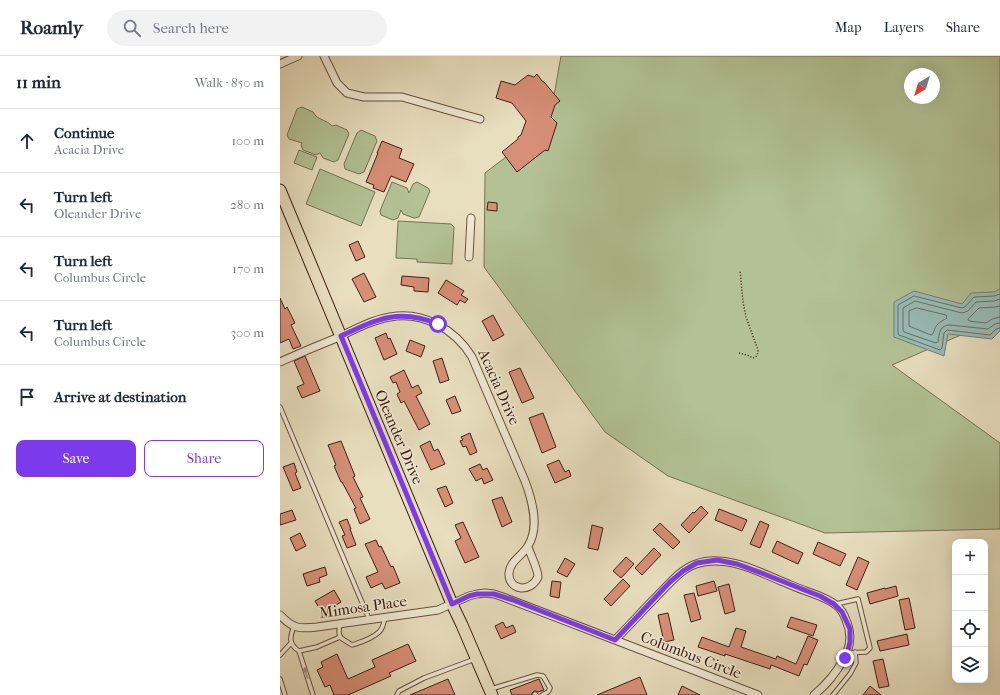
<!DOCTYPE html>
<meta charset="utf-8">
<style>
:root{--surface:#fff;--page:#f2f2f3;--text:#1f2937;--muted:#747a83;--line:#e0e1e3;--accent:#7c3aed}
body{margin:0;font-family:"IM FELL French Canon",serif;background:var(--page);color:var(--text)}
.controls{position:absolute;right:12px;bottom:12px;display:grid;overflow:hidden;border-radius:8px;box-shadow:0 4px 16px #0002}
.controls button{width:36px;height:36px;display:grid;place-items:center;padding:0;border:0;border-bottom:1px solid var(--line);background:var(--surface);color:var(--text);font:20px sans-serif}
.compass{position:absolute;left:624px;top:12px;width:36px;height:36px;border-radius:50%;background:var(--surface);box-shadow:0 4px 16px #0002;rotate:218deg}
.stop{position:absolute;width:12px;height:12px;margin:-9px;border:3px solid #7c3aed;border-radius:50%;background:#fff}
.stop.end{background:#7c3aed;border-color:#fff;box-shadow:0 1px 4px #0008}
.list{margin:0;padding:0;list-style:none}
h2{display:flex;justify-content:space-between;align-items:center;height:52px;margin:0;padding:0 16px;font-size:17px}
h2 small{font-size:13px;font-weight:400;color:var(--muted)}
.list li{display:grid;grid-template-columns:26px 1fr auto;gap:12px;align-items:center;box-sizing:border-box;height:64px;padding:0 16px;border-top:1px solid var(--line)}
.list b{display:block;font-size:15px;white-space:nowrap}
.list p{margin:0;font-size:13px;white-space:nowrap;color:var(--muted)}
.list em{font-size:13px;font-style:normal;color:var(--muted)}
.actions{display:flex;gap:8px;padding:12px 16px}
.actions a{flex:1;padding:9px 0;border:1px solid var(--accent);border-radius:8px;text-align:center;font-size:14px;color:var(--accent)}
.actions .main{background:var(--accent);color:#fff}
.icon{flex:none;width:22px;height:22px;fill:none;stroke:currentColor;stroke-width:2;stroke-linecap:round;stroke-linejoin:round}
.map{position:relative;flex:none;width:720px;height:639px;overflow:hidden}
header{display:flex;align-items:center;gap:24px;box-sizing:border-box;height:56px;padding:0 20px;background:var(--surface);border-bottom:1px solid var(--line)}
header strong{font-size:19px}
nav{display:flex;gap:22px;margin-inline-start:auto;font-size:14px}
.search{width:280px;height:36px;background:var(--page);display:flex;align-items:center;gap:10px;box-sizing:border-box;padding:0 14px;border-radius:22px;color:var(--muted);font-size:15px}
main{display:flex}
aside{flex:1;background:var(--surface)}
.map>svg:first-child{display:block}
</style>
<header>
<strong>Roamly</strong>
<div class="search"><svg class="icon" aria-label="search" viewBox="0 0 24 24"><circle cx="10" cy="10" r="6"/><path d="M15 15l6 6"/></svg>Search here</div>
<nav><a>Map</a><a>Layers</a><a>Share</a></nav>
</header>
<main>
<aside>
<h2>11 min<small>Walk · 850 m</small></h2>
<ul class="list">
<li><svg class="icon" aria-label="ahead" viewBox="0 0 24 24"><path d="M12 20V5M6 11l6-6 6 6"/></svg><div><b>Continue</b><p>Acacia Drive</p></div><em>100 m</em></li>
<li><svg class="icon" aria-label="left" viewBox="0 0 24 24"><path d="M17 20v-9H6M10 6l-5 5 5 5"/></svg><div><b>Turn left</b><p>Oleander Drive</p></div><em>280 m</em></li>
<li><svg class="icon" aria-label="left" viewBox="0 0 24 24"><path d="M17 20v-9H6M10 6l-5 5 5 5"/></svg><div><b>Turn left</b><p>Columbus Circle</p></div><em>170 m</em></li>
<li><svg class="icon" aria-label="left" viewBox="0 0 24 24"><path d="M17 20v-9H6M10 6l-5 5 5 5"/></svg><div><b>Turn left</b><p>Columbus Circle</p></div><em>300 m</em></li>
<li><svg class="icon" aria-label="arrive" viewBox="0 0 24 24"><path d="M6 21V4h12l-3 4 3 4H6"/></svg><div><b>Arrive at destination</b></div></li>
</ul>
<div class="actions"><a class="main">Save</a><a>Share</a></div>
</aside>
<div class="map">
<svg width="720" height="639" viewBox="0 0 720 639">
<rect width="100%" height="100%" fill="#e8dfbf"/>
<filter id="stains"><feTurbulence type="fractalNoise" baseFrequency=".005" numOctaves="4"/><feColorMatrix values="0 0 0 0 .2 0 0 0 0 .09 0 0 0 0 .02 0 0 0 .5 -.17"/></filter>
<radialGradient id="worn" r=".72"><stop offset=".6" stop-color="#630" stop-opacity="0"/><stop offset="1" stop-color="#630" stop-opacity=".3"/></radialGradient>
<path fill="#b2c295" stroke="#787154" fill-rule="evenodd" d="M281,0H720V262L612,309L720,387V473L545,477L388,420L325,376L204,211L205,117L269,68ZM630,18H654V42H630Z
M22,51L33,56C38,65 46,63 52,70L56,69L67,74L69,78L58,104L54,106L43,102L40,97L36,99L23,94L21,89L22,87L9,83L7,79L17,53Z
M81,74L95,80L97,85L84,116L79,118L65,113L64,108L77,77Z
M19,94L37,101L32,114L14,107Z
M40,113L95,136L81,170L26,148Z
M112,126L127,132L129,137L133,128L137,126L148,132L150,135L139,161L134,162L123,158L121,154L118,162L113,164L101,159L100,155Z
M118,165L171,168L174,171L172,208L137,206V203L116,202Z"/>
<path fill="#98bcb8" stroke="#747e76" d="M720,233V275L712,283L668,278L664,300L614,281V246L634,235L682,248L691,237L714,236Z"/>
<g fill="none" stroke-linecap="round" stroke-linejoin="round">
<path stroke="#6a6e65" stroke-width="1" d="M720,238L714,240L694,241L685,251L682,252L634,240L618,249V277L619,279L660,294L662,292L664,277L667,274L710,279L716,273L720,272
M720,243L714,245L696,246L688,255L682,257L635,245L623,252V274L624,276L656,287L658,286C659,277 660,269 670,269L708,273L715,268L720,267
M720,250L715,251L699,252C697,254 689,262 688,263L689,265L706,267L712,263L720,261
M637,252L666,259L667,262C659,267 656,267 653,278L651,279L629,270V255Z"/>
</g>
<path fill="#d88f79" stroke="#3d2012" d="M257,18L262,25L264,26L280,45L275,49L271,61L277,67L268,95L265,94L237,116L222,96L238,83V81L241,79L246,65L232,47L216,42L221,25L235,29L248,19L254,21Z
M102,85L122,93L119,102L134,108L126,126L111,120L104,136L93,132L94,129L86,126L98,97H97Z
M208,146L217,147V155L207,154Z
M78,185L85,201L76,205L69,189Z
M84,217L96,241L84,246L72,223Z
M122,220L149,222L148,236L134,235V231L121,229Z
M166,224L184,235L181,239L188,243L185,247L180,244L177,249L158,237Z
M0,242L5,253L7,251L15,267L11,269L21,290L13,293L9,283L0,287Z
M213,259L224,279L213,285L202,265Z
M106,277L108,283L110,282L117,298L104,304L95,282Z
M130,284L145,290L141,301L126,295Z
M25,300L40,335L22,342L17,331L24,328L14,305Z
M162,302L169,324L160,327L153,305Z
M240,312L254,342L242,347L229,316Z
M124,314L132,332L138,329L142,337L136,340L150,368L139,374L124,345L121,347L117,338L120,336L116,326L113,327L110,321Z
M175,340L181,355L172,358L166,344Z
M263,357L276,391L262,397L249,362Z
M190,377L197,396L190,399L186,390L183,391L180,385L183,384L181,381Z
M61,385L75,420L73,421L83,441L80,442L90,463L80,468L74,453L76,452L62,426H61L54,410L56,409L48,389Z
M150,385L154,395L158,393L165,408L151,414L140,390Z
M279,404L285,416L289,414L291,420L275,427L267,409Z
M14,407L17,416L15,417L21,432L13,435L3,411Z
M200,408L203,414L207,412L213,424L204,428L202,422L196,425L189,413Z
M166,430L173,447L165,451L157,433Z
M222,441L232,466L222,471L212,444Z
M421,450L428,457L409,477L401,469L413,456L414,457Z
M439,453L467,464L462,475L435,464Z
M12,454L16,464L0,469V458Z
M67,463L71,473H70L76,489L67,492L62,480L65,479L59,466Z
M480,465L489,469L480,492L470,488Z
M183,466L199,501L185,507L175,485L181,482L175,469Z
M380,467L400,486L393,493L373,474Z
M312,469L323,472L318,494L308,492Z
M20,477L26,490L16,495L10,482Z
M96,484L99,491L101,490L111,511L113,510L120,527L105,533L102,527L91,532L86,521L98,516L85,488Z
M497,485L523,497L518,508L492,496Z
M538,486L566,498L560,510L533,498Z
M374,492L381,499L362,519L355,512Z
M346,501L354,508L341,522L333,515Z
M578,501L589,506L577,534L566,529Z
M285,502L295,508L287,521L277,516Z
M45,511L47,519L39,522L40,526L27,530L23,518Z
M343,523L350,530L331,550L324,543Z
M272,525L281,526L279,542L270,540Z
M434,525L437,535L418,540L416,530Z
M449,528L455,555L445,558L438,531Z
M616,530L618,540L590,548L587,537L605,532V533Z
M54,534L61,546L42,557L35,545Z
M414,537L421,563L411,566L404,539Z
M629,542L635,572L625,574L619,544Z
M388,557L394,584L384,586L378,559Z
M511,561L537,569L533,580L507,571Z
M223,566L226,572L233,569L236,576L221,583L215,570Z
M456,572L466,575L461,591L496,603L497,600L516,608L528,580L538,584L527,609L524,608L519,620L491,609L490,613L445,598V600L418,591L422,581L449,591Z
M627,578L629,589L600,595L597,585Z
M128,588L136,605L109,617L111,620L68,639H54L50,629L45,631L37,614L43,611L41,606L57,598L68,623L95,611L92,604Z
M603,603L609,630L599,632L593,605Z
M360,621L367,639H317Z
M168,623L175,639H130Z
M259,623L264,634L258,636L256,635H254L252,637V639H232L230,634Z
M402,630L420,639H398Z
M590,630L601,639H583Z"/>
<g fill="none" stroke-linecap="round" stroke-linejoin="round">
<g stroke="#68503d" stroke-width="5.5">
<path id="service" d="M0,351L89,563
M556,548L578,543L590,592L586,596L567,597
M60,568C59,574 58,577 61,582L72,589C81,586 92,583 99,576C103,573 104,566 105,561
M14,570C10,581 8,588 19,595L37,591L60,581
M19,595L33,639
M0,599L11,587
M0,623L5,639
M211,633L257,619L263,620L270,632L268,636L262,639
M255,638L256,639
M117,639L119,635L144,622L195,603
M553,639L570,618L576,607L575,596"/>
</g>
<g stroke="#68503d" stroke-width="9">
<path id="minor" d="M44,0L57,27L67,37L84,41H122L171,55L200,63
M0,8L18,0
M189,201L191,162
M0,306C20,297 39,289 59,281C75,273 92,264 110,261C143,255 175,273 192,301L245,425C252,444 260,471 248,490C242,500 230,505 229,517C228,534 250,538 258,521C258,513 251,500 248,491
M0,559C13,573 20,573 37,571L158,554L189,540L197,538L205,537L214,538L223,541L335,584
M478,639L335,584C350,569 364,553 379,538C390,527 401,513 416,508C444,498 475,514 501,525C509,528 517,532 526,535C537,539 547,542 556,549C561,553 564,558 566,564C576,587 565,604 551,622C546,628 540,634 534,639"/>
</g>
<g stroke="#3d2012" stroke-width="13">
<path id="primary" d="M0,134L172,548L182,569L212,639"/>
</g>
<path stroke="#3d2012" stroke-width="1.5" stroke-dasharray="1 2" stroke-linecap="butt" d="M459,297L467,299L473,302C477,301 478,298 478,294L466,261L463,246L460,214"/>
<use href="#service" stroke="#f0ead5" stroke-width="3.5"/>
<use href="#minor" stroke="#f0ead5" stroke-width="7"/>
<use href="#primary" stroke="#e8dfbf" stroke-width="11"/>
</g>
<defs><path id="oneway-solid" d="M-6-.8H1V-3.2L6.5 0L1 3.2V.8H-6Z"/></defs>
<use fill="#9f8f7d" href="#oneway-solid" transform="translate(26 617) rotate(-108)"/>
<g fill="none" stroke-linecap="round" stroke-linejoin="round">
<path stroke="#7c3aed" stroke-width="5" d="M158,268C119,252 97,263 61,280L172,548L189,540L197,538H214L233,544L335,584L390,526L403,515L417,507L437,504L457,508L484,518L527,535L540,540L554,548L562,556L570,573V586L568,594L565,602"/>
</g>
<g text-anchor="middle" stroke-width="3.5" stroke-linejoin="round" paint-order="stroke">
<g font-size="15" fill="#3d2012" stroke="#f0ead5">
<text transform="translate(219 331) rotate(66)" y="5">Acacia Drive</text>
<text transform="translate(119 381) rotate(67)" y="5">Oleander Drive</text>
<text transform="translate(83 551) rotate(-8)" y="5">Mimosa Place</text>
<text transform="translate(411 599) rotate(21)" y="5">Columbus Circle</text>
</g>
</g>
<rect width="100%" height="100%" filter="url(#stains)"/>
<rect width="100%" height="100%" fill="url(#worn)"/>
</svg>
<div class="controls">
<button>+</button>
<button>−</button>
<button><svg class="icon" aria-label="locate" viewBox="0 0 24 24"><circle cx="12" cy="12" r="6"/><path d="M12 2v4M12 18v4M2 12h4M18 12h4"/></svg></button>
<button><svg class="icon" aria-label="layers" viewBox="0 0 24 24"><path d="M12 4l9 5-9 5-9-5zM3 14l9 5 9-5"/></svg></button>
</div>
<svg class="compass" viewBox="-18 -18 36 36"><path d="M0-13l5 13h-10z" fill="#e53935"/><path d="M0 13l5-13h-10z" fill="#747a83"/></svg>
<div class="stop" style="left:158px;top:268px"></div>
<div class="stop end" style="left:565px;top:602px"></div>
</div>
</main>
